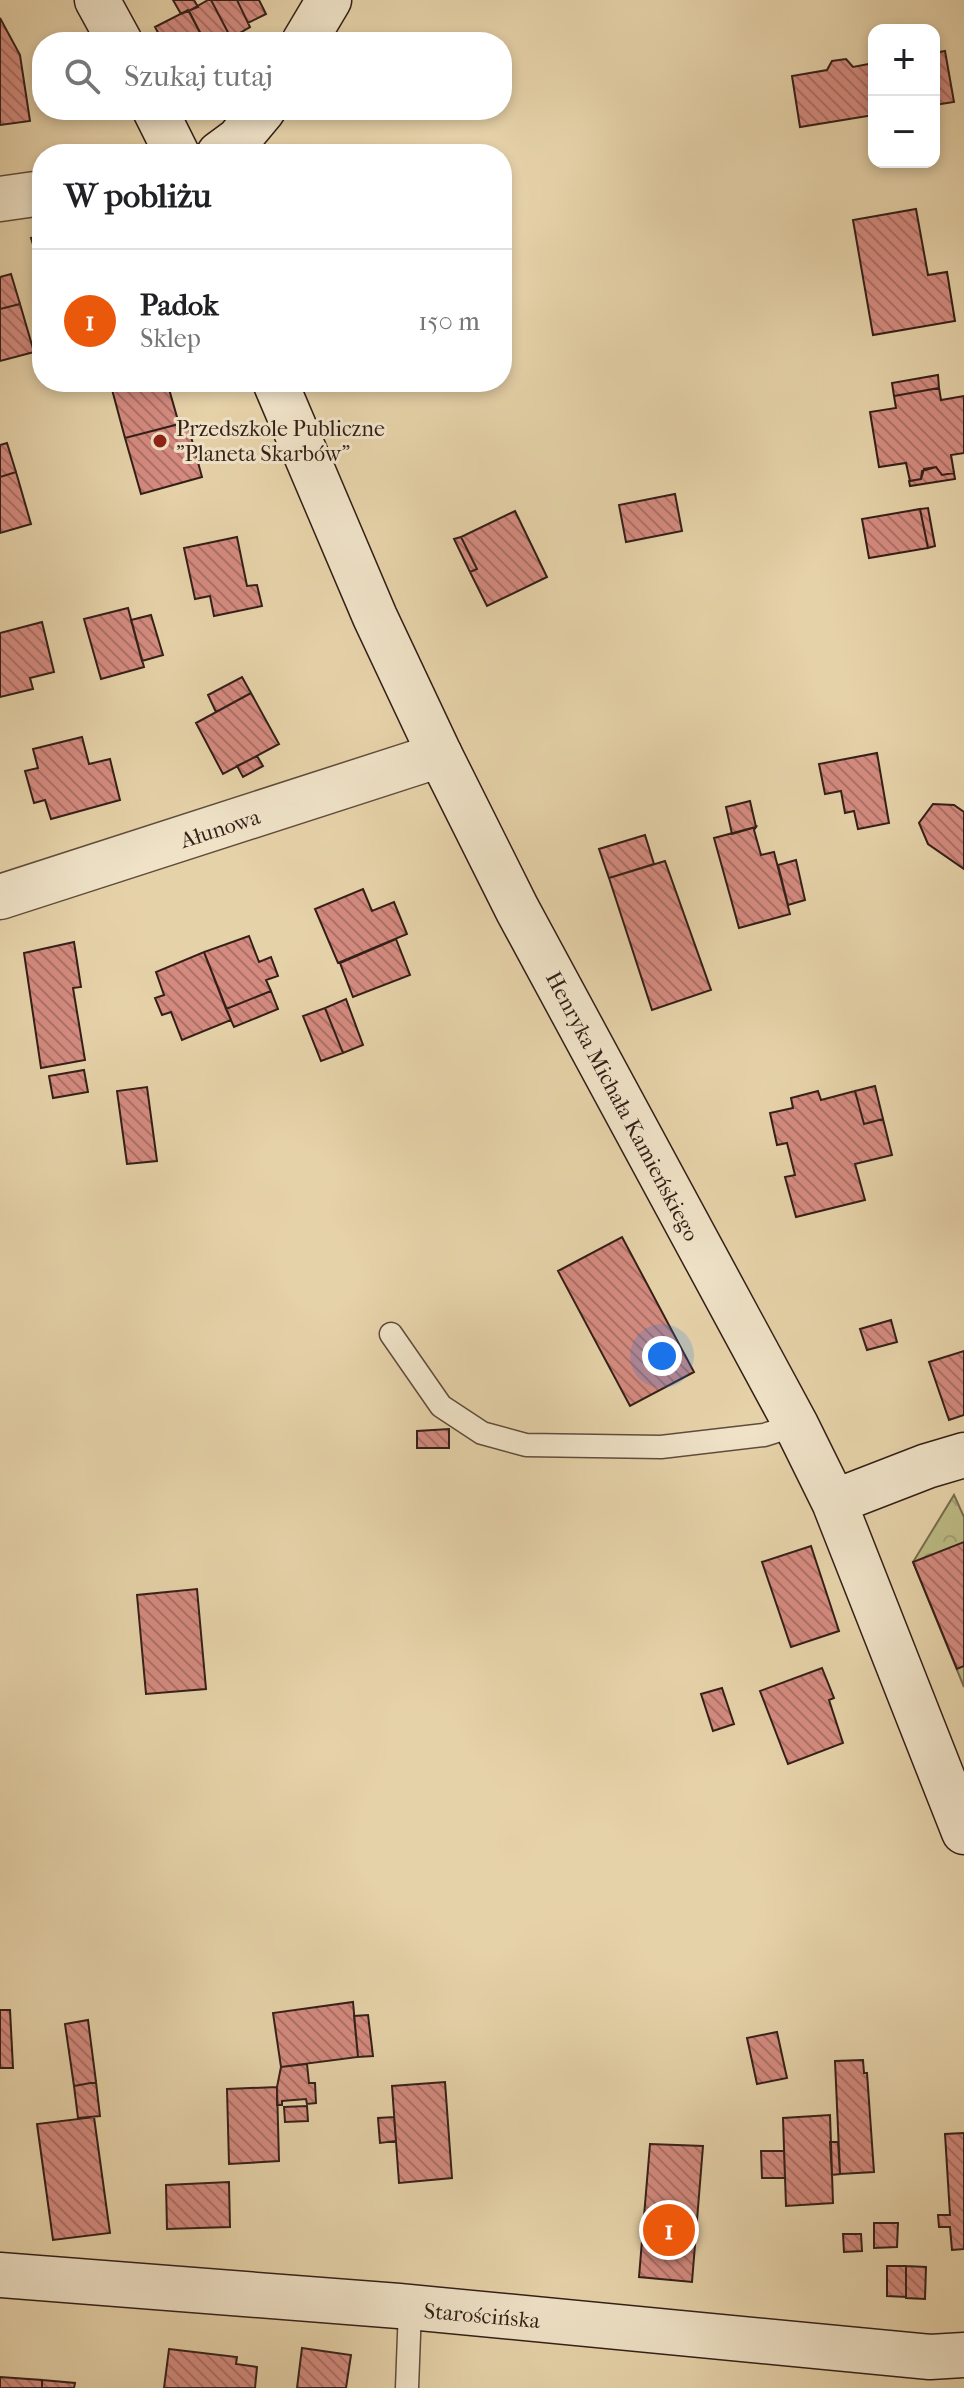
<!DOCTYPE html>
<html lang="pl">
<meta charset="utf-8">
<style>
:root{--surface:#fff;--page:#f2f2f2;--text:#202124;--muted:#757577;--line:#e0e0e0;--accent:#ea580c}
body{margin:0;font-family:"IM FELL French Canon",serif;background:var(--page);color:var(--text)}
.controls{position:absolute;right:24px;top:24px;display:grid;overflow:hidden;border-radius:16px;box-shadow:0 4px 12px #0003}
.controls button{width:72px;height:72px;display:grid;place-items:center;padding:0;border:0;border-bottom:2px solid var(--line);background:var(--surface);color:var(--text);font:40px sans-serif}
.you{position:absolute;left:662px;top:1356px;width:28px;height:28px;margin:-20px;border:6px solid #fff;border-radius:50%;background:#1a73e8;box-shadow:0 0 0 12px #1a73e833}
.badge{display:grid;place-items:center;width:52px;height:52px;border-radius:50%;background:var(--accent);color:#fff;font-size:26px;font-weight:700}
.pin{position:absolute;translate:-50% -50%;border:4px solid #fff;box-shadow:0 2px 8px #0006}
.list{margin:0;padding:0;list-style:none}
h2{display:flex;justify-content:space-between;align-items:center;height:104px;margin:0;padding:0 32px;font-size:34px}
h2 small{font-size:26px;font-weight:400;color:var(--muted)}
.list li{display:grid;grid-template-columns:52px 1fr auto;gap:24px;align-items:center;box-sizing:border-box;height:144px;padding:0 32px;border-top:2px solid var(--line)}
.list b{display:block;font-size:30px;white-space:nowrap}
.list p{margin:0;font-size:26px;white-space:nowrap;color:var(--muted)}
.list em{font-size:26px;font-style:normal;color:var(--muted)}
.icon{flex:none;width:44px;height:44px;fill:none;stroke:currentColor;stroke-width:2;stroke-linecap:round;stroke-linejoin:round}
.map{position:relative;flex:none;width:964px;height:2388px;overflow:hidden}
.search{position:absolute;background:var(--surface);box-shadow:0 4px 12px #0003;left:32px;top:32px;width:480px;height:88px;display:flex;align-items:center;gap:20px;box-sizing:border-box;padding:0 28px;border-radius:32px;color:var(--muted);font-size:30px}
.panel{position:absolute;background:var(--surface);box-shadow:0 4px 12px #0003;left:32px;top:144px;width:480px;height:248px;border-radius:32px}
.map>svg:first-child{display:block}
</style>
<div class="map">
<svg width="964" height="2388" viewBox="0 0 964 2388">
<defs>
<pattern id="forest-crowns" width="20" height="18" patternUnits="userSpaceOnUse" patternTransform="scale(2)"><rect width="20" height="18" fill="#bcba84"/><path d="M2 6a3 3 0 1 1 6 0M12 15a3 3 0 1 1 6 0" fill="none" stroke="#a29f71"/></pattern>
<pattern id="building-back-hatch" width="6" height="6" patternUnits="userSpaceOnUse" patternTransform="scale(2)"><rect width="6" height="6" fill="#d58b80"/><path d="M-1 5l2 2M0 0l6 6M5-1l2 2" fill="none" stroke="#ad7168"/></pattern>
</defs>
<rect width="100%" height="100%" fill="#e6d2a9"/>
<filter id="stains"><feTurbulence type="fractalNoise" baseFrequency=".0025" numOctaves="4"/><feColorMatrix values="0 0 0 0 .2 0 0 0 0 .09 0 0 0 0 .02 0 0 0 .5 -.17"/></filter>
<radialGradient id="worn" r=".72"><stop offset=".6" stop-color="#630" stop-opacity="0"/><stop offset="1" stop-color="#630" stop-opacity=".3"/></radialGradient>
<path fill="url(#forest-crowns)" stroke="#786c4e" stroke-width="2" d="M954,1495L964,1517V1687L913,1562Z"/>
<path fill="url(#building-back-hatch)" stroke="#331f18" stroke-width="2" d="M173,0H194L198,7L181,14Z
M208,0H211L231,38L224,42H205L189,11Z
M211,0H237L250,27L231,38Z
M237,0H259L266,14L248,23Z
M188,10L205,42H163L155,27Z
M0,18L20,55L30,121L0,125Z
M945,51L954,102L934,105V53Z
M846,59L853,67L874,63V115L800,127L792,76L827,70L832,61Z
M916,209L928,275L947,272L955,321L873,335L853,220Z
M42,235V274L31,238Z
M11,274L20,304L0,309V277Z
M20,304L34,352L0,361V309Z
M938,375L939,388L894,396L892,383Z
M110,382H167L179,424L125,438Z
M939,388L941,400L964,396V453L951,455L954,473L942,475L936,467L922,471L921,479L910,481L906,463L879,467L870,412L896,408L894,396Z
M187,422L202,477L141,494L125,438Z
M7,443L16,472L0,477V445Z
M936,467L942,475L954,473L955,479L910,486L909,481L921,479L924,469Z
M16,472L31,524L0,533V477Z
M675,494L682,531L626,542L619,505Z
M928,508L935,546L928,548L920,509Z
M920,509L928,548L869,558L862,519Z
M515,511L547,577L487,606L470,572L477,569L461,537Z
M237,537L247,586L257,585L262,606L214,616L210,596L195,599L184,548Z
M461,537L477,569L470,572L454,539Z
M128,608L144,667L101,679L84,619Z
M151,615L163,655L142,661L131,620Z
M42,622L54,672L30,678L33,689L0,697V633Z
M242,677L251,693L216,712L208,695Z
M251,693L279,744L223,774L196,723Z
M82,737L89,764L110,759L120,800L51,819L45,800L34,803L25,771L38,768L33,749Z
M877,753L889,823L858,829L854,811L845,813L841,791L825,794L819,764Z
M257,756L263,766L243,777L237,766Z
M750,801L756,827L732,834L726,807Z
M933,804L954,805L964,812V869L928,844L919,823Z
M756,827L754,830L761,855L774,852L790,914L739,928L714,838Z
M645,835L654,864L609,878L599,849Z
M796,860L805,900L788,905L778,865Z
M665,861L711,990L652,1010L609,878Z
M363,889L372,911L394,902L407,934L338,963L315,909Z
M249,936L259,962L271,957L278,976L266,980L271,991L226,1009L204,952Z
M396,939L410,975L353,997L340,963Z
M74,942L81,987L73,988L85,1060L41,1068L24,953Z
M204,952L231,1020L182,1040L171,1012L162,1015L155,998L164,995L156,972Z
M271,991L278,1009L234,1027L226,1009Z
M346,999L363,1045L343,1053L325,1008Z
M325,1008L343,1053L321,1061L303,1016Z
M84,1070L88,1092L53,1098L49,1076Z
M875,1086L883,1119L864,1124L855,1091Z
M147,1087L157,1161L127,1164L117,1091Z
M818,1091L821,1100L855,1091L864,1124L883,1119L892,1155L855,1164L865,1200L796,1217L785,1177L795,1175L787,1143L777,1145L770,1113L793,1108L791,1098Z
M622,1237L694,1372L630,1406L558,1271Z
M891,1320L897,1342L867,1350L860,1329Z
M964,1351V1415L949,1420L929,1362Z
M449,1429V1448H417V1431Z
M964,1542V1666L957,1669L913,1562Z
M811,1546L839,1631L791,1647L762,1562Z
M197,1589L206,1689L146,1694L137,1595Z
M822,1668L834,1698L829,1700L843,1743L788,1764L760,1691Z
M722,1688L734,1724L713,1731L701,1694Z
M353,2002L358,2057L281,2067L273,2013Z
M0,2010H10L13,2068H0Z
M368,2015L373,2056L358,2057L354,2016Z
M88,2020L96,2082L74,2086L65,2024Z
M777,2032L787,2078L757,2084L747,2038Z
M863,2060L864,2073H867L874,2172L840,2174L835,2061Z
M307,2064L309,2083H315L316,2103L307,2104L306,2099L282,2101V2105H277V2087L281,2067Z
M96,2082L100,2116L78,2118L74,2086Z
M445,2082L452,2178L399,2183L392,2086Z
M277,2087L279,2161L229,2164L227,2089Z
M307,2106L308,2121L285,2122L284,2107Z
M830,2115L833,2203L786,2206L783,2118Z
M94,2117L110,2233L53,2240L37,2124Z
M394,2117L396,2141L380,2143L378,2118Z
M964,2133V2249L952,2250L950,2227H939L938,2215H950L945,2134Z
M830,2142H838L840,2174L832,2175Z
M650,2144L703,2146L692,2282L639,2277Z
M761,2151H784L785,2178H762Z
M229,2182L230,2227L167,2229L166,2185Z
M874,2223H898L897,2247L874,2248Z
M843,2234H861L862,2251L844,2252Z
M887,2266H906V2297L887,2296Z
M906,2266L926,2267L925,2299L906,2298Z
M302,2348L351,2355L346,2388H297Z
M169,2349L237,2357L236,2364L257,2367L255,2388H164Z
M0,2377L42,2380V2388H0Z
M42,2380L75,2383L74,2388H42Z"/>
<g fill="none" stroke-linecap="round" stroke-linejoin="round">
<g stroke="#604c3c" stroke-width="25">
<path id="lane" d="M391,1334L441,1406L482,1433L526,1445L661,1447L764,1435L796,1425
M407,2388L410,2308"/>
</g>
<g stroke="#604c3c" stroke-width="47">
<path id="street" d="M0,199L42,193
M0,897L440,755"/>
</g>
<g stroke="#331f18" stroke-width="47">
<path id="secondary" d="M97,0L120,42
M304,42L329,0
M155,110L177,154
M219,154L238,140L263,110
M275,382L375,617L440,755L517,909L796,1425L834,1502L964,1832
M834,1502L927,1466L964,1455
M0,2275L399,2306L930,2357L964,2355"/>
</g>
<use href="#lane" stroke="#efe2c7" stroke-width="22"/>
<use href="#street" stroke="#efe2c7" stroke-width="44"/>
<use href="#secondary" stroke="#efe2c7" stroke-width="44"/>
</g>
<circle fill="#8f2418" stroke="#efe2c7" stroke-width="3" cx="160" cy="441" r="8"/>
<g text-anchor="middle" stroke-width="6" stroke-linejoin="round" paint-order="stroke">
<g font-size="22" fill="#331f18" stroke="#efe2c7" text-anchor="start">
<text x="176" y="436">Przedszkole Publiczne<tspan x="176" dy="25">"Planeta Skarbów"</tspan></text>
</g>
<g font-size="22" fill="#331f18" stroke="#efe2c7">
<text transform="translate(220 828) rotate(-18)" y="8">Ałunowa</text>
<text transform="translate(623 1106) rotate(62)" y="8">Henryka Michała Kamieńskiego</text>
<text transform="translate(482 2315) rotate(5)" y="8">Starościńska</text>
</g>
</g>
<rect width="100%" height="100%" filter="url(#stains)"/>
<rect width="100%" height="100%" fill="url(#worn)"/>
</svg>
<div class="controls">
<button>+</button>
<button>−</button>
</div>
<div class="you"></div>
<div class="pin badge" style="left:669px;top:2230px">1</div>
<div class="search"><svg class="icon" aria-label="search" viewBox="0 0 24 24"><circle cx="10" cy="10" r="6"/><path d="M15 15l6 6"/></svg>Szukaj tutaj</div>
<section class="panel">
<h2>W pobliżu<small></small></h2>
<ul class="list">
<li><span class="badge">1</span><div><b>Padok</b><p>Sklep</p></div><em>150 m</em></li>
</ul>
</section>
</div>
